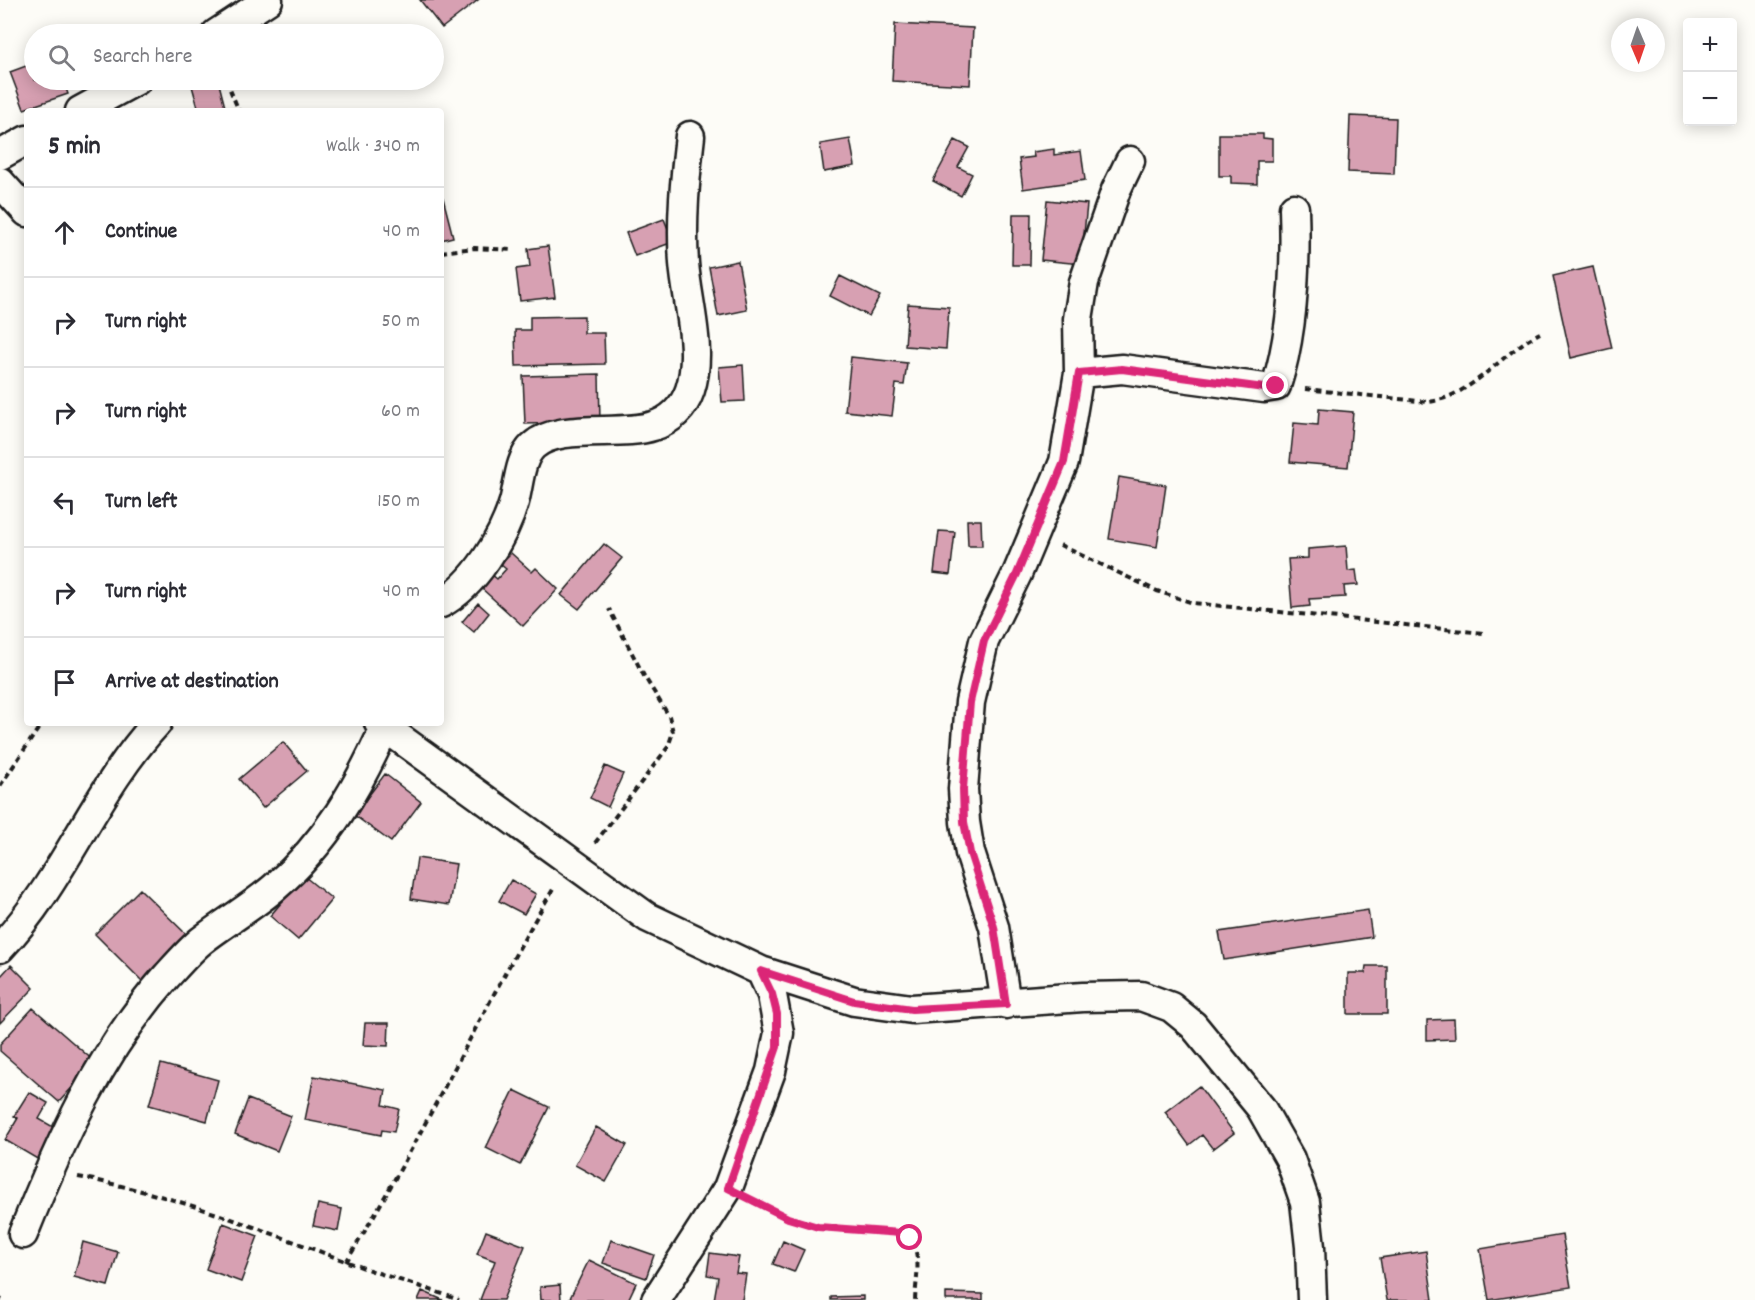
<!DOCTYPE html>
<meta charset="utf-8">
<style>
:root{--surface:#fff;--page:#f7f7f7;--text:#2b2b33;--muted:#7c7c81;--line:#e1e1e2}
body{margin:0;font-family:Dekko,sans-serif;background:var(--page);color:var(--text)}
.controls{position:absolute;right:18px;top:18px;display:grid;overflow:hidden;border-radius:6px;box-shadow:0 3px 15px #0003}
.controls button{width:54px;height:54px;display:grid;place-items:center;padding:0;border:0;border-bottom:2px solid var(--line);background:var(--surface);color:var(--text);font:30px sans-serif}
.compass{position:absolute;left:1611px;top:18px;width:54px;height:54px;border-radius:50%;background:var(--surface);box-shadow:0 3px 15px #0003;rotate:178deg}
.stop{position:absolute;width:18px;height:18px;margin:-14px;border:4px solid #db2777;border-radius:50%;background:#fff}
.stop.end{background:#db2777;border-color:#fff;box-shadow:0 2px 6px #0008}
.list{margin:0;padding:0;list-style:none}
h2{display:flex;justify-content:space-between;align-items:center;height:78px;margin:0;padding:0 24px;font-size:26px}
h2 small{font-size:20px;font-weight:400;color:var(--muted)}
.list li{display:grid;grid-template-columns:39px 1fr auto;gap:18px;align-items:center;box-sizing:border-box;height:90px;padding:0 24px;border-top:2px solid var(--line)}
.list b{display:block;font-size:22px;white-space:nowrap}
.list em{font-size:20px;font-style:normal;color:var(--muted)}
.icon{flex:none;width:33px;height:33px;fill:none;stroke:currentColor;stroke-width:2;stroke-linecap:round;stroke-linejoin:round}
.map{position:relative;flex:none;width:1755px;height:1300px;overflow:hidden}
.search{position:absolute;background:var(--surface);box-shadow:0 3px 15px #0003;left:24px;top:24px;width:420px;height:66px;display:flex;align-items:center;gap:15px;box-sizing:border-box;padding:0 21px;border-radius:33px;color:var(--muted);font-size:22px}
.panel{position:absolute;background:var(--surface);box-shadow:0 3px 15px #0003;left:24px;top:108px;width:420px;height:618px;border-radius:6px}
.map>svg:first-child{display:block}
</style>
<div class="map">
<svg width="1755" height="1300" viewBox="0 0 1755 1300">
<rect width="100%" height="100%" fill="#fdfcf7"/>
<filter id="ink" filterUnits="userSpaceOnUse"><feTurbulence type="fractalNoise" baseFrequency=".0167" numOctaves="2"/><feDisplacementMap in="SourceGraphic" scale="12" xChannelSelector="R" yChannelSelector="G"/><feConvolveMatrix kernelMatrix="1 2 1 2 8 2 1 2 1" color-interpolation-filters="sRGB"/></filter>
<g filter="url(#ink)">
<path fill="#d7a0b2" stroke="#1c1c1c" stroke-width="1.5" d="M420,0H478L442,28Z
M895,24L973,28L970,85L892,81Z
M34,63V80H63L68,94L24,109L10,72Z
M218,80L226,111H199L192,86Z
M1350,116L1396,118L1394,174L1348,172Z
M1219,134H1263V138L1272,139V161H1257V184L1231,183V176H1219Z
M850,139L855,166L824,172L820,144Z
M955,140L969,147L958,167L972,174L961,196L933,181Z
M1054,149V155L1081,151L1085,180L1023,189L1019,159L1034,157L1033,152Z
M443,198L453,237L441,240V199Z
M1047,200L1087,204L1081,264L1041,260Z
M1013,214H1031L1030,265H1012Z
M664,219L673,242L635,256L626,233Z
M548,246L555,297L520,301L516,269L530,267L528,249Z
M738,261L747,310L718,316L709,267Z
M1593,267L1612,348L1571,358L1553,276Z
M840,276L880,296L869,316L830,296Z
M908,304L949,307L946,349L905,346Z
M584,316V333H604L605,364L516,366L515,330H530V317Z
M851,357L907,363L904,385L896,384L892,416L845,411Z
M743,365L745,401L722,402L719,367Z
M599,374L600,422L525,424L523,376Z
M1319,409L1353,412L1348,467L1290,462L1294,423L1318,425Z
M1119,477L1166,485L1157,547L1109,539Z
M967,520H981L982,546H968Z
M939,531L955,532L950,575L934,573Z
M604,544L622,558L579,609L561,595Z
M1346,546L1348,571L1356,570L1358,585L1344,586L1345,597L1309,599L1310,606L1292,608L1288,559L1308,558V549Z
M511,553L532,572L536,568L558,589L523,626L480,587L491,574L497,579L506,569L500,564Z
M478,603L489,613L474,632L462,622Z
M283,742L307,771L263,808L239,779Z
M605,766L623,774L608,807L590,798Z
M385,774L421,802L391,842L354,815Z
M417,858L456,864L449,905L411,899Z
M304,876L332,899L298,940L270,916Z
M511,880L536,894L524,914L499,901Z
M140,889L190,938L144,983L95,934Z
M1368,910L1372,937L1224,960L1219,932Z
M11,965L34,988L0,1023V977Z
M1366,966H1387V1014H1348V973H1365Z
M33,1008L95,1062L59,1102L0,1051V1044Z
M1454,1019L1455,1039L1427,1040V1020Z
M365,1023H389L388,1046L363,1045Z
M161,1064L218,1080L207,1121L149,1105Z
M314,1076L386,1090L383,1105L399,1109L394,1132L382,1130L381,1135L305,1120Z
M1199,1086L1234,1133L1213,1149L1202,1135L1189,1145L1165,1112Z
M514,1090L549,1107L520,1165L486,1148Z
M29,1092L48,1103L39,1119L62,1132L44,1163L5,1140L18,1118L14,1116Z
M248,1099L291,1116L277,1151L235,1134Z
M596,1127L627,1145L606,1182L575,1165Z
M318,1204L342,1209L338,1231L313,1226Z
M223,1223L258,1236L241,1282L206,1269Z
M486,1231L525,1246L503,1300H480L495,1261L477,1254Z
M1562,1235L1571,1287L1489,1300L1480,1249Z
M611,1240L654,1255L646,1278L603,1263Z
M783,1241L804,1250L794,1272L773,1264Z
M83,1242L118,1252L108,1286L74,1277Z
M1426,1251L1433,1300H1387L1380,1258Z
M710,1253L739,1257L736,1273L746,1274L742,1300H714L718,1277L707,1275Z
M589,1260L636,1283L628,1300H569Z
M560,1285L561,1300H541L540,1287Z
M422,1291L443,1300H418Z
M946,1293L983,1294V1300H946Z
M863,1296V1300H831V1297Z"/>
<g fill="none" stroke-linecap="round" stroke-linejoin="round">
<g stroke="#1c1c1c" stroke-width="33">
<path id="minor" d="M216,34L268,0
M80,111L137,80
M0,155L27,140
M0,182L27,212
M1079,373L1122,369L1264,388L1276,386C1294,330 1296,266 1294,208
M441,603C474,586 504,537 514,502C519,485 519,459 533,446C559,422 620,437 653,426C670,421 684,408 690,390C703,350 687,303 684,263C681,220 685,178 690,136
M379,723L647,917L761,971L854,1001L912,1009L1083,997L1141,996L1171,1007L1193,1025L1261,1108L1290,1159L1305,1202L1310,1247L1312,1300
M0,948C64,881 94,791 157,723
M1006,1004L994,927L970,853L965,822L963,789L970,702L984,641L1017,574L1064,462L1079,373L1078,319L1084,282L1116,190L1130,161
M23,1234C60,1142 100,1052 166,977C177,965 189,951 201,941C225,922 252,907 275,887C326,843 358,788 385,727
M656,1300L728,1188L771,1071L779,1033L772,995L761,971"/>
</g>
<path stroke="#1c1c1c" stroke-width="4" stroke-dasharray="6 4.5" stroke-linecap="butt" d="M226,80L239,111
M441,252L475,248L512,250
M1305,389L1428,402C1472,397 1502,352 1540,333
M1060,545L1157,591L1193,603L1483,633
M0,786L42,723
M595,843L668,747L673,732L669,716L644,676L609,609
M78,1177C175,1194 264,1231 356,1265C390,1278 425,1287 459,1300
M753,1201L788,1218L817,1227L901,1233C925,1245 916,1277 915,1300
M346,1262C422,1140 481,1009 555,886
M0,1299L2,1300"/>
<use href="#minor" stroke="#fdfcf7" stroke-width="28"/>
</g>
</g>
<g fill="none" stroke-linecap="round" stroke-linejoin="round" filter="url(#ink)">
<path stroke="#db2777" stroke-width="8" d="M910,1238L901,1233L818,1227L788,1218L728,1188L777,1047V1014L772,994L761,971L854,1001L912,1009L1006,1004L994,927L970,853L964,822L963,789L970,702L984,641L1017,574L1064,462L1079,373L1122,369L1264,388L1276,386"/>
</g>
</svg>
<div class="controls">
<button>+</button>
<button>−</button>
</div>
<svg class="compass" viewBox="-18 -18 36 36"><path d="M0-13l5 13h-10z" fill="#e53935"/><path d="M0 13l5-13h-10z" fill="#7c7c81"/></svg>
<div class="stop" style="left:910px;top:1238px"></div>
<div class="stop end" style="left:1276px;top:386px"></div>
<div class="search"><svg class="icon" aria-label="search" viewBox="0 0 24 24"><circle cx="10" cy="10" r="6"/><path d="M15 15l6 6"/></svg>Search here</div>
<section class="panel">
<h2>5 min<small>Walk · 340 m</small></h2>
<ul class="list">
<li><svg class="icon" aria-label="ahead" viewBox="0 0 24 24"><path d="M12 20V5M6 11l6-6 6 6"/></svg><div><b>Continue</b></div><em>40 m</em></li>
<li><svg class="icon" aria-label="right" viewBox="0 0 24 24"><path d="M7 20v-9h11M14 6l5 5-5 5"/></svg><div><b>Turn right</b></div><em>50 m</em></li>
<li><svg class="icon" aria-label="right" viewBox="0 0 24 24"><path d="M7 20v-9h11M14 6l5 5-5 5"/></svg><div><b>Turn right</b></div><em>60 m</em></li>
<li><svg class="icon" aria-label="left" viewBox="0 0 24 24"><path d="M17 20v-9H6M10 6l-5 5 5 5"/></svg><div><b>Turn left</b></div><em>150 m</em></li>
<li><svg class="icon" aria-label="right" viewBox="0 0 24 24"><path d="M7 20v-9h11M14 6l5 5-5 5"/></svg><div><b>Turn right</b></div><em>40 m</em></li>
<li><svg class="icon" aria-label="arrive" viewBox="0 0 24 24"><path d="M6 21V4h12l-3 4 3 4H6"/></svg><div><b>Arrive at destination</b></div></li>
</ul>
</section>
</div>
